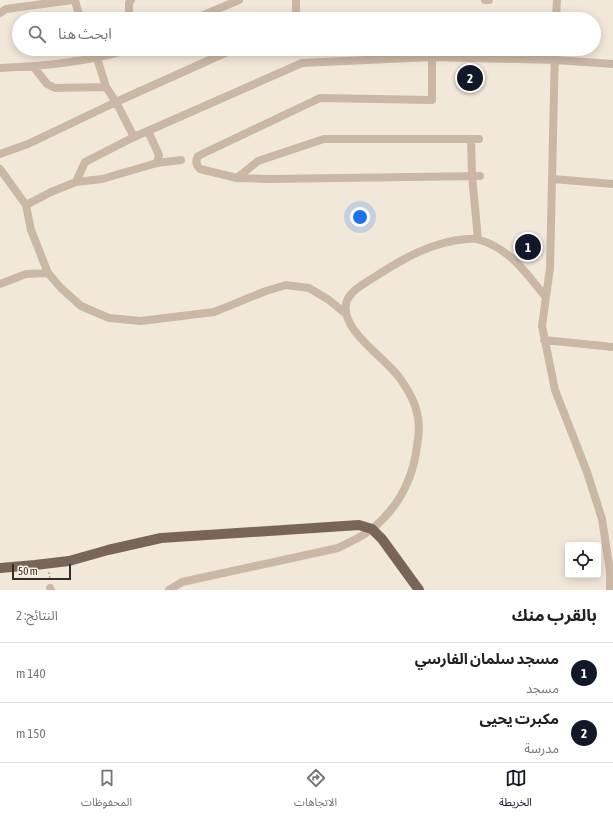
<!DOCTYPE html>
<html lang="ar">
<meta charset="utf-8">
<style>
:root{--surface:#fff;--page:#f2f2f2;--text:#202124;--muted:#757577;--line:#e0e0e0;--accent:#111827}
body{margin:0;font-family:"Asap Condensed","Noto Sans Arabic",sans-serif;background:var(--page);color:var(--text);direction:rtl}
.controls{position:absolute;right:12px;bottom:12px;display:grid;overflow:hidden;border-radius:4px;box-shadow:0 2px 10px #0003}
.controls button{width:36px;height:36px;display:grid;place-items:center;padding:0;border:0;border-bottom:1px solid var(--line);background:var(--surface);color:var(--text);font:20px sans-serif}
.scale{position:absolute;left:12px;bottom:10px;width:59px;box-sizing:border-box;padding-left:4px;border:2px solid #372c27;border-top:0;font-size:11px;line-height:14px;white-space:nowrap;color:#372c27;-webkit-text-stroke:3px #faf1e7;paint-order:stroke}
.you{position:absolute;left:360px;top:217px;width:14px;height:14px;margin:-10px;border:3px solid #fff;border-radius:50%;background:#1a73e8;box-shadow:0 0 0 6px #1a73e833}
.badge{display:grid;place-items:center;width:26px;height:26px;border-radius:50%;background:var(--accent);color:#fff;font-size:13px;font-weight:700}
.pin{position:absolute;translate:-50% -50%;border:2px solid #fff;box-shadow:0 1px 4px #0006}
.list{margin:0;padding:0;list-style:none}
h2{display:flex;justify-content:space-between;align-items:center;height:52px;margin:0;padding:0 16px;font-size:17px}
h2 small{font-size:13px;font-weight:400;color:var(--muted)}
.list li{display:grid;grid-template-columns:26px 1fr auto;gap:12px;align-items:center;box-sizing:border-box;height:60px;padding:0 16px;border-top:1px solid var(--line)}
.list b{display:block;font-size:15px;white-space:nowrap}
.list p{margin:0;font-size:13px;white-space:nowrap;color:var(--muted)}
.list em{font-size:13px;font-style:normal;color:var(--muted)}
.icon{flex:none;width:22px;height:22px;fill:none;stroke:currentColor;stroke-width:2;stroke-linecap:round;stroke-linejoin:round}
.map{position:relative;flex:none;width:613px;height:590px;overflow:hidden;direction:ltr}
.search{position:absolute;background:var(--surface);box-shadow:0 2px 10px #0003;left:12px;right:12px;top:12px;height:44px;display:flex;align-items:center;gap:10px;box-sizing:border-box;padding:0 14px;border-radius:22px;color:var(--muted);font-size:15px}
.sheet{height:172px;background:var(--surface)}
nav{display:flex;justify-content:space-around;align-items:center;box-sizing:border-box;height:56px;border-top:1px solid var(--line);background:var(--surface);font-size:11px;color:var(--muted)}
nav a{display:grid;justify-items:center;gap:2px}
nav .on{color:var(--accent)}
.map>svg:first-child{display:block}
</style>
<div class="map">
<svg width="613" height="590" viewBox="0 0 613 590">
<rect width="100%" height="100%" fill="#f2e8da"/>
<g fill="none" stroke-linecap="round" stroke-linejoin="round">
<path stroke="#b7a190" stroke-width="1.5" stroke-dasharray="2 2" stroke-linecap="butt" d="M49,572L50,580"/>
<path stroke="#cbb7a6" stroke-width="8" d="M75,0L80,19
M296,0V19
M485,0H489
M0,13L6,9L72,0
M129,19V3L131,0
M194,19L239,0
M546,19H556
M556,19L557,0
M96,49L97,58L106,87L116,102L134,137L302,63L432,57L555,60L613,64
M555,49L550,268L542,326L555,390L587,472L602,519L610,571V590
M432,57V100L320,98L198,156C195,161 196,165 200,169L237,178L269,179L480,176
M33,66L47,84L55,88L106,87
M0,68C44,66 88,62 131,49
M471,139L472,176L478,239
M0,154L28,144L116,102L234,49
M157,163L181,160
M0,169L26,205L31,230L48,273L61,288L81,306L109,318L141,321L214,312L266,291L286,285L309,288L329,300L346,314
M237,178L258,161L324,139H479
M553,179L613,184
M76,182L85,162L134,137
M26,205L51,192L76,182L102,179L157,163L159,155L148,131
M0,284L26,274L48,273
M544,340L613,347
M50,588L51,590
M169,590L182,582L338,548C350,542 362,537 372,529C399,507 413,479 417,446C419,435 420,423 417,413C415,401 408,390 401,380C388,359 341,332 346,304C348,292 364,284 373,278C402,259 433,241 468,239C472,239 476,238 480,240C510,249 526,273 545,296"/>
<path stroke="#796458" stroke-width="10" d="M0,568L35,565L69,561L108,550L161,538L359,525L372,529L382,539L419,590"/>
</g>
</svg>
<div class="controls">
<button><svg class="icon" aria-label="locate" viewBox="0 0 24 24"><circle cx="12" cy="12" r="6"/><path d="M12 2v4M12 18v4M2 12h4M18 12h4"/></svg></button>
</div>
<div class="scale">50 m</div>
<div class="you"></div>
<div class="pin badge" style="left:528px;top:247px">1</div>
<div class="pin badge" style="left:470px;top:78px">2</div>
<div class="search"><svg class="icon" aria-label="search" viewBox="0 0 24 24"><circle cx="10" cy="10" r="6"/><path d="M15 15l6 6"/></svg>ابحث هنا</div>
</div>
<section class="sheet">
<h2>بالقرب منك<small>النتائج: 2</small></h2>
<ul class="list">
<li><span class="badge">1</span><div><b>مسجد سلمان الفارسي</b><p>مسجد</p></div><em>140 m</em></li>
<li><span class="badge">2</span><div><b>مكبرت يحيى</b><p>مدرسة</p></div><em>150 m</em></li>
</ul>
</section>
<nav>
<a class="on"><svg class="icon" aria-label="map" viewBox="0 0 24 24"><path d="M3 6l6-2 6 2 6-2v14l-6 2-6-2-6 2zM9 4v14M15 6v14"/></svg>الخريطة</a>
<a><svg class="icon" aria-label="directions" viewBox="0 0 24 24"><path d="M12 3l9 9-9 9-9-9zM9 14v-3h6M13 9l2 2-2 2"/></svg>الاتجاهات</a>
<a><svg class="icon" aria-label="saved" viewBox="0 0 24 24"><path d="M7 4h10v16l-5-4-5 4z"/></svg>المحفوظات</a>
</nav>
